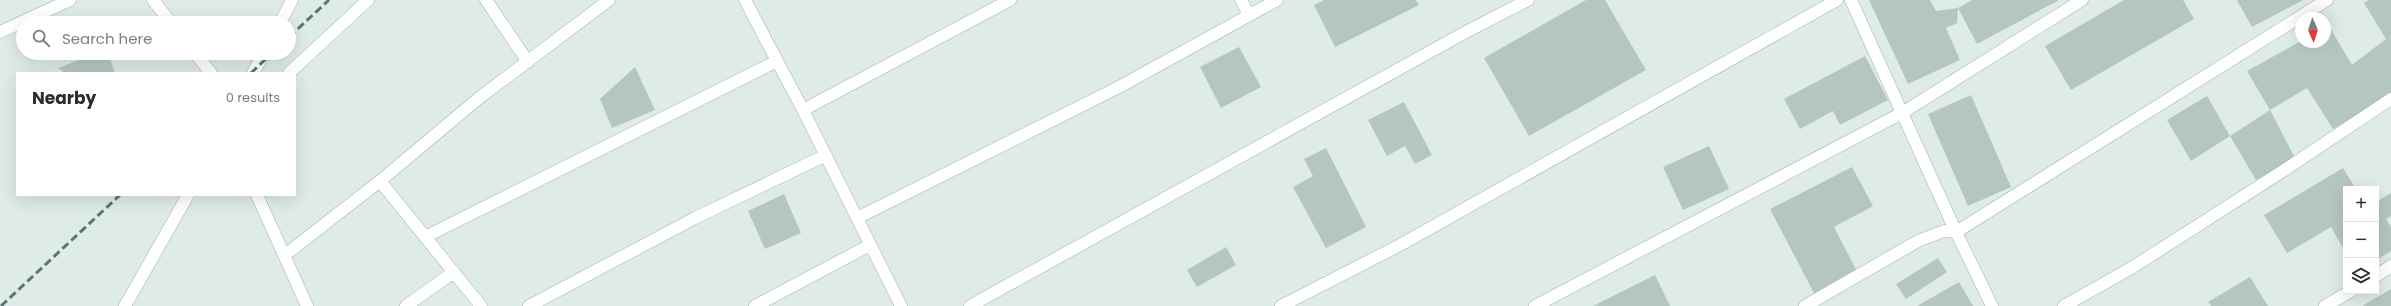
<!DOCTYPE html>
<meta charset="utf-8">
<style>
:root{--surface:#fff;--page:#f7f7f7;--text:#2b2b33;--muted:#7c7c81;--line:#e1e1e2}
body{margin:0;font-family:Poppins,sans-serif;background:var(--page);color:var(--text)}
.controls{position:absolute;right:12px;bottom:12px;display:grid;overflow:hidden;border-radius:0px;box-shadow:0 4px 16px #0002}
.controls button{width:36px;height:36px;display:grid;place-items:center;padding:0;border:0;border-bottom:1px solid var(--line);background:var(--surface);color:var(--text);font:20px sans-serif}
.compass{position:absolute;left:2295px;top:12px;width:36px;height:36px;border-radius:50%;background:var(--surface);box-shadow:0 4px 16px #0002;rotate:177deg}
.list{margin:0;padding:0;list-style:none}
h2{display:flex;justify-content:space-between;align-items:center;height:52px;margin:0;padding:0 16px;font-size:17px}
h2 small{font-size:13px;font-weight:400;color:var(--muted)}
.icon{flex:none;width:22px;height:22px;fill:none;stroke:currentColor;stroke-width:2;stroke-linecap:round;stroke-linejoin:round}
.map{position:relative;flex:none;width:2391px;height:306px;overflow:hidden}
.search{position:absolute;background:var(--surface);box-shadow:0 4px 16px #0002;left:16px;top:16px;width:280px;height:44px;display:flex;align-items:center;gap:10px;box-sizing:border-box;padding:0 14px;border-radius:22px;color:var(--muted);font-size:15px}
.panel{position:absolute;background:var(--surface);box-shadow:0 4px 16px #0002;left:16px;top:72px;width:280px;height:124px;border-radius:0px}
.map>svg:first-child{display:block}
</style>
<div class="map">
<svg width="2391" height="306" viewBox="0 0 2391 306">
<rect width="100%" height="100%" fill="#dfebe8"/>
<path fill="#b5c6c1" d="M1324,0H1416L1419,5L1335,47L1314,5Z
M1586,0H1605L1646,70L1529,136L1484,58Z
M1869,0H1930L1936,11L1958,8L1972,0H2059L1977,44L1958,8L1957,23L1946,28L1960,60L1908,84Z
M2124,0H2183L2194,19L2071,90L2045,46Z
M2237,0H2303L2252,27Z
M2369,0H2391V94L2333,129L2307,88L2270,110L2295,158L2256,180L2230,136L2270,110L2247,71L2301,41L2325,42V28L2329,26L2352,65L2386,39L2364,3Z
M1239,47L1261,87L1221,108L1200,67Z
M97,53H108L115,73H65L58,68Z
M1865,56L1888,100L1840,125L1833,111L1800,129L1784,99Z
M635,67L655,110L612,128L600,99Z
M1971,95L2011,187L1968,206L1928,114Z
M2207,96L2230,136L2191,161L2167,120Z
M1404,102L1432,155L1415,164L1405,146L1387,156L1368,120Z
M1709,146L1729,189L1683,210L1663,167Z
M1326,148L1366,227L1326,248L1293,187L1313,176L1304,159Z
M1852,167L1873,206L1834,227L1859,275L1816,297L1770,209Z
M2343,168L2356,189H2346V253L2331,227L2287,253L2264,215Z
M2391,193V216L2386,219L2391,227V251L2376,260V202Z
M784,194L801,233L765,249L748,211Z
M1226,247L1236,265L1197,287L1187,270Z
M1938,258L1947,272L1906,299L1896,284Z
M1655,275L1670,306H1593Z
M2250,277L2268,306H2211L2208,302Z
M1959,282L1973,306H1917Z
M2391,289V306H2362Z"/>
<g fill="none" stroke-linecap="round" stroke-linejoin="round">
<g stroke="#a2b3b0" stroke-width="13">
<path id="minor" d="M153,0L171,23
M486,0L528,62
M745,0L803,110L901,306
M1241,0L1249,15
M1851,0L1956,232L1992,306
M280,23L292,0
M0,32L70,0
M195,53L211,73
M253,73L264,53
M289,73L368,0
M803,110L1010,0
M380,181L481,306
M257,195L307,306
M857,218L1119,87L1277,0
M425,237L777,61
M285,255L380,181L479,98L609,0
M2376,276L2391,266
M125,306L188,195
M406,306L454,272
M529,306L695,218L826,155
M755,306L870,245
M970,306L1464,33L1528,0
M1281,306L1400,245L1837,0
M1535,306L1902,113L2082,0
M1805,306L1918,241L1944,231L1956,232L2327,0
M2064,306L2133,267L2286,169L2391,99
M2325,306L2351,291"/>
</g>
<use href="#minor" stroke="#fff" stroke-width="12"/>
<path stroke="#5a7774" stroke-width="3" stroke-dasharray="8 4" stroke-linecap="butt" d="M289,37L329,0
M251,73L272,53
M1,306L120,195"/>
</g>
</svg>
<div class="controls">
<button>+</button>
<button>−</button>
<button><svg class="icon" aria-label="layers" viewBox="0 0 24 24"><path d="M12 4l9 5-9 5-9-5zM3 14l9 5 9-5"/></svg></button>
</div>
<svg class="compass" viewBox="-18 -18 36 36"><path d="M0-13l5 13h-10z" fill="#e53935"/><path d="M0 13l5-13h-10z" fill="#7c7c81"/></svg>
<div class="search"><svg class="icon" aria-label="search" viewBox="0 0 24 24"><circle cx="10" cy="10" r="6"/><path d="M15 15l6 6"/></svg>Search here</div>
<section class="panel">
<h2>Nearby<small>0 results</small></h2>
<ul class="list">
</ul>
</section>
</div>
